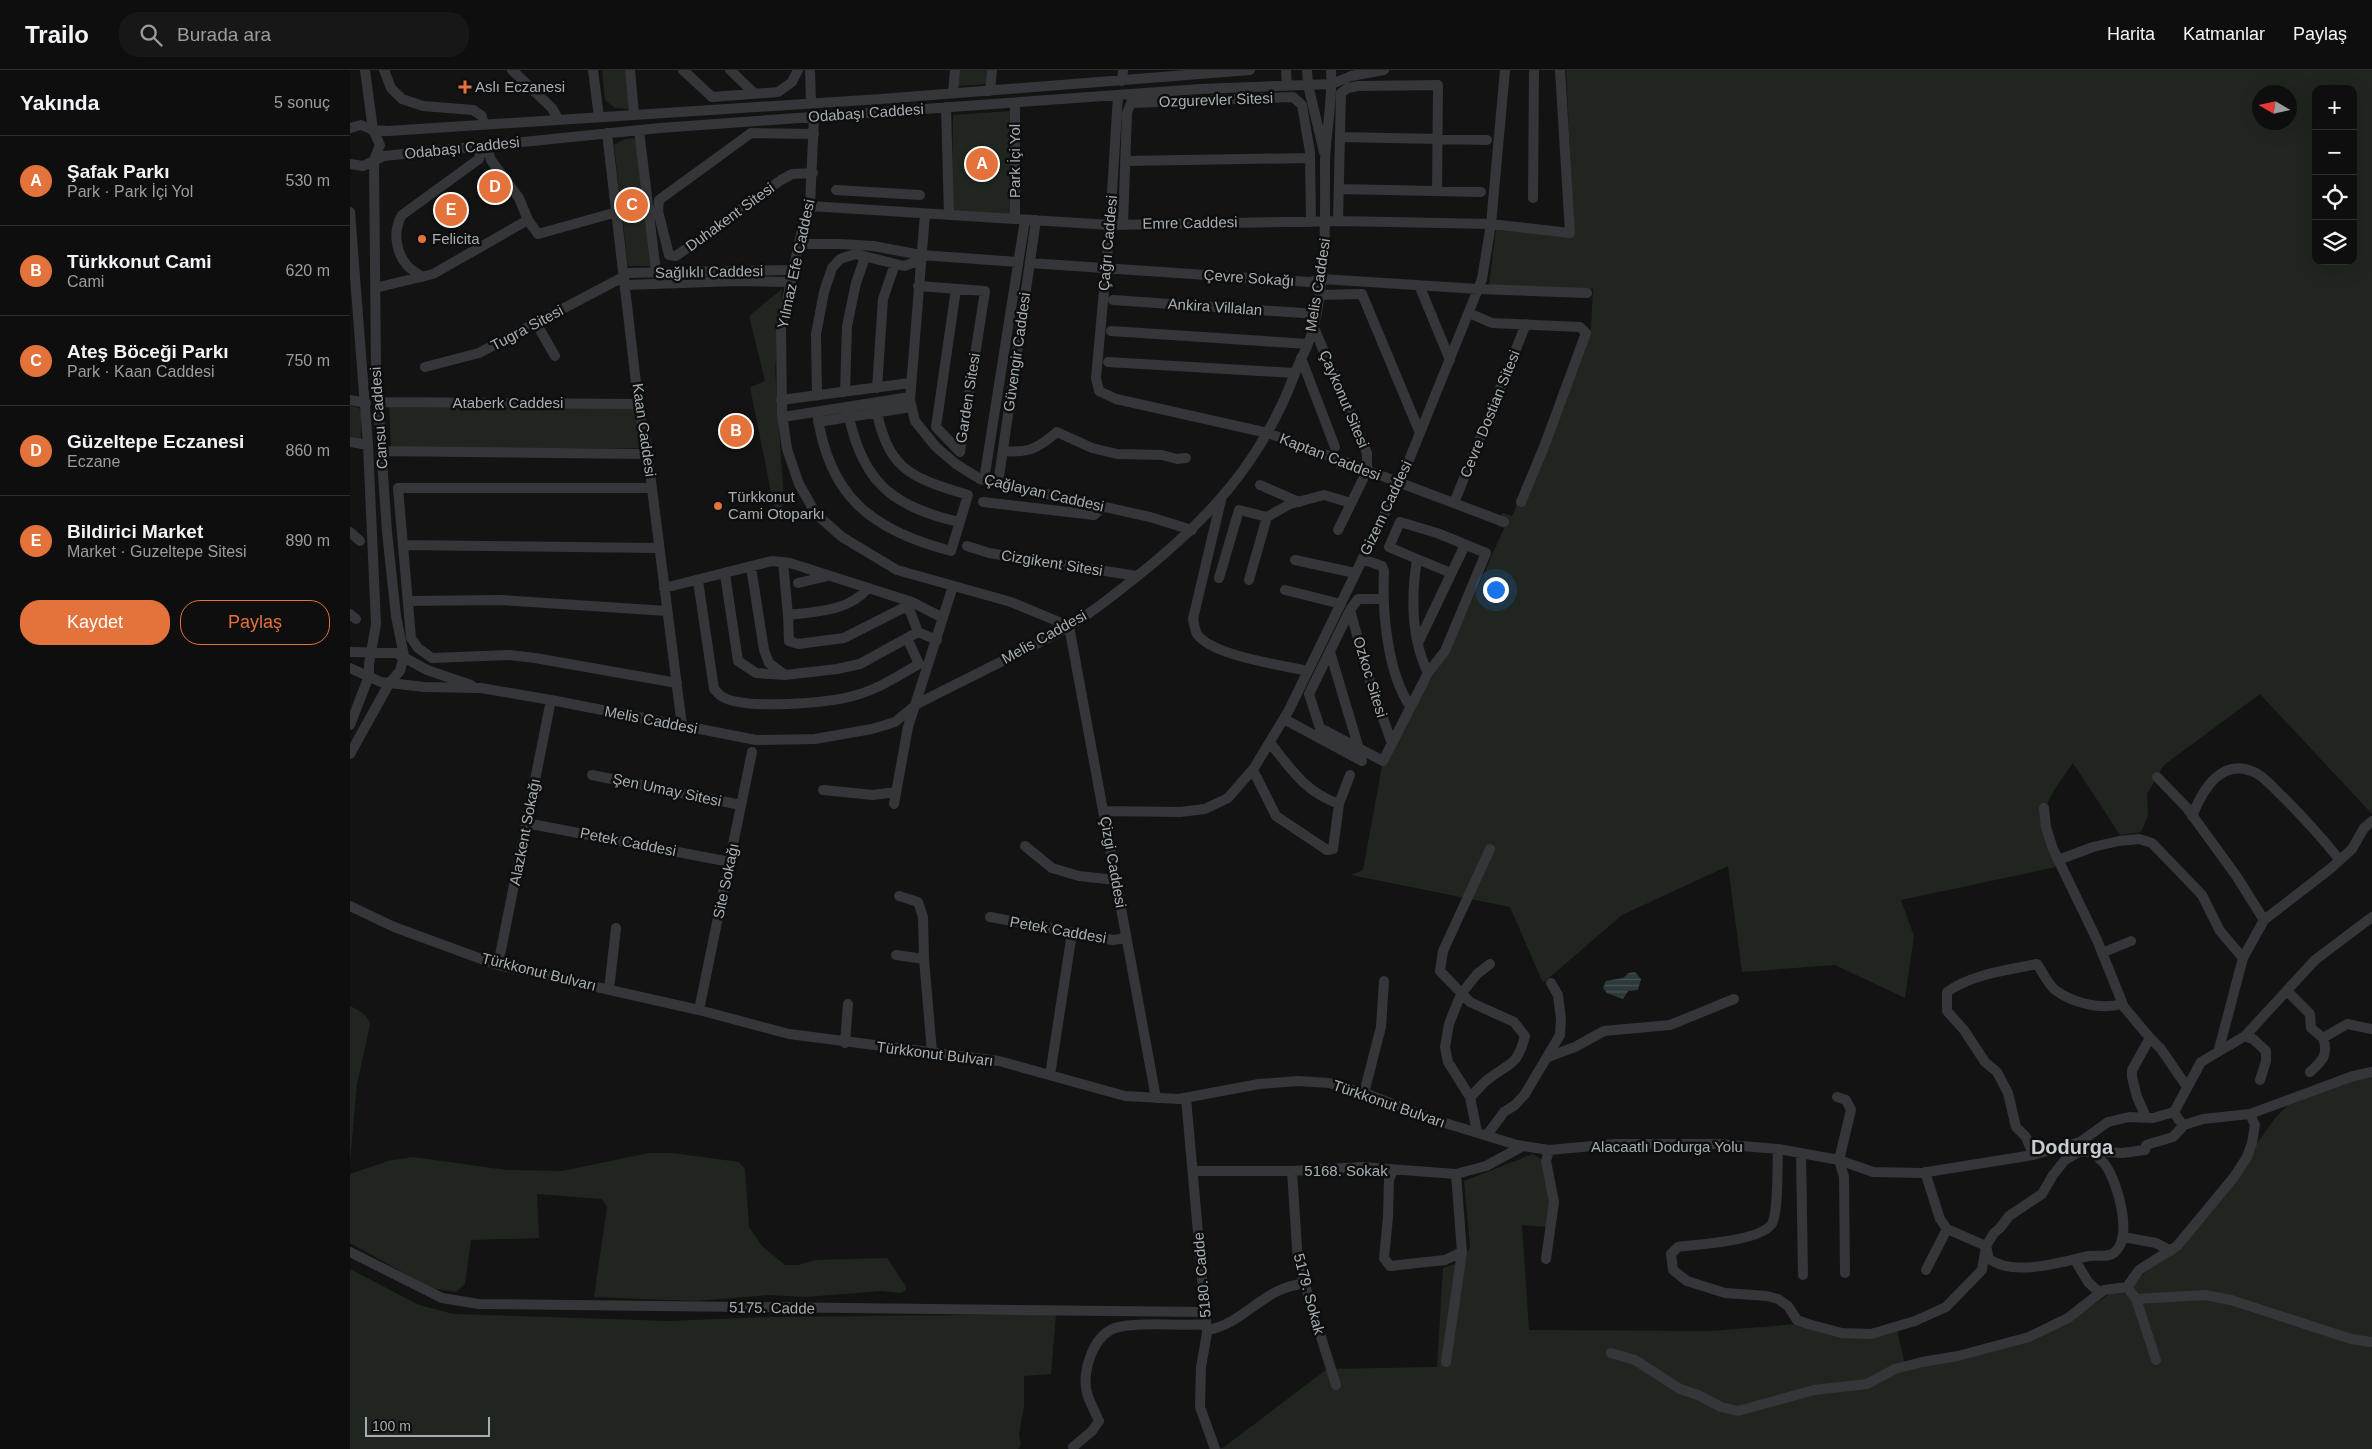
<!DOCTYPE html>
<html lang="tr">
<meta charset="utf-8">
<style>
:root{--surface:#0e0e0f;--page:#171718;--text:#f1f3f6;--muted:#9b9c9e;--line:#2e2e2f;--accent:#e4723b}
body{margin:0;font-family:Arial,sans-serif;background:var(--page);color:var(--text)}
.controls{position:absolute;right:15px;top:15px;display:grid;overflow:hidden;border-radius:10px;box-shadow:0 5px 20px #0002}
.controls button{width:45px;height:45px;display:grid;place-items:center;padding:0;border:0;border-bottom:1px solid var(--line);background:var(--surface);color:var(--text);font:25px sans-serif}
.compass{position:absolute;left:1902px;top:15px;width:45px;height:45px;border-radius:50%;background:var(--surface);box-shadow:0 5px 20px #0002;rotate:279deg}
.scale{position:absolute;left:15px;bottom:12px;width:125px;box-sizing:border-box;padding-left:5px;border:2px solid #a5aeb3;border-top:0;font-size:14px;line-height:18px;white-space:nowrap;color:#a5aeb3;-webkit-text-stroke:4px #0e0e0f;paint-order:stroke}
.you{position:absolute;left:1145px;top:519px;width:18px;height:18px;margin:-12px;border:4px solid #fff;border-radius:50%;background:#1a73e8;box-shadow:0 0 0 8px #1a73e833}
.badge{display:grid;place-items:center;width:32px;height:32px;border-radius:50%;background:var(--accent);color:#fff;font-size:16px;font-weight:700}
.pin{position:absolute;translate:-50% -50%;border:2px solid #fff;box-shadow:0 1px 5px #0006}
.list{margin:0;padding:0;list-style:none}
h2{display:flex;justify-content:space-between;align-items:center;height:65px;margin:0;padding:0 20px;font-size:21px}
h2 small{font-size:16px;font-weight:400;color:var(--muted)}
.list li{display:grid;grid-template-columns:32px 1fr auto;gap:15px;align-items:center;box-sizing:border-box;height:90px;padding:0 20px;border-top:1px solid var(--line)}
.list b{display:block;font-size:19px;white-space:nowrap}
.list p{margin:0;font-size:16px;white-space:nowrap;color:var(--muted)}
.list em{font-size:16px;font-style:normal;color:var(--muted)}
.actions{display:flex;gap:10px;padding:15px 20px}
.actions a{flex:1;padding:11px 0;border:1px solid var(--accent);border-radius:20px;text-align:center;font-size:18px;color:var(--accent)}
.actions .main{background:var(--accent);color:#fff}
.icon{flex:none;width:28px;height:28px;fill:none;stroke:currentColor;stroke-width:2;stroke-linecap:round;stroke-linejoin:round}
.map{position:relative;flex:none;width:2022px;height:1379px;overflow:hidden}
header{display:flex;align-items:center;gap:30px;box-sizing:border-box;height:70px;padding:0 25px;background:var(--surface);border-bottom:1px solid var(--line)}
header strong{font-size:24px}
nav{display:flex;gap:28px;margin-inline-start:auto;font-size:18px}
.search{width:350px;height:45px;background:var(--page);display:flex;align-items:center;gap:12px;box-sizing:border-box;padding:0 18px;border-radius:20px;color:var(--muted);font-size:19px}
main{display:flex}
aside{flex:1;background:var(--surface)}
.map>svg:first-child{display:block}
</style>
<header>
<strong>Trailo</strong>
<div class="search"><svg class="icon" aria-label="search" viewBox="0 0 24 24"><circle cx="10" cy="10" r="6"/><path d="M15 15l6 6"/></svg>Burada ara</div>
<nav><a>Harita</a><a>Katmanlar</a><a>Paylaş</a></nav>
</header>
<main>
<aside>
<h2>Yakında<small>5 sonuç</small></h2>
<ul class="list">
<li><span class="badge">A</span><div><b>Şafak Parkı</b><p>Park · Park İçi Yol</p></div><em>530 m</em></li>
<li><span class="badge">B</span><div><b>Türkkonut Cami</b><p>Cami</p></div><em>620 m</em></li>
<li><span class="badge">C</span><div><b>Ateş Böceği Parkı</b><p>Park · Kaan Caddesi</p></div><em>750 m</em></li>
<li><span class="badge">D</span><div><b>Güzeltepe Eczanesi</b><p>Eczane</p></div><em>860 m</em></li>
<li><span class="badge">E</span><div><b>Bildirici Market</b><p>Market · Guzeltepe Sitesi</p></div><em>890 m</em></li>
</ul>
<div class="actions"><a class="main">Kaydet</a><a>Paylaş</a></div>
</aside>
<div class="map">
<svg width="2022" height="1379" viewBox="0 0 2022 1379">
<defs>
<pattern id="water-rules" width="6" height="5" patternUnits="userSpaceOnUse" patternTransform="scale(1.25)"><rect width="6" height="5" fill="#2d3a3c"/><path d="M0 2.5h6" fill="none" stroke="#485456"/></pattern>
</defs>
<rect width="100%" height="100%" fill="#131314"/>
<path fill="#20261f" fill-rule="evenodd" d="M252,0H275L279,39L265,38L255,30Z
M609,0H637L636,14L607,16Z
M1216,0H2022V744L1910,624L1814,695L1797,724L1798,746L1791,762L1770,765L1723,693L1706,717L1690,747L1706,797L1551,830L1564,866L1555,928L1485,895L1392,902L1378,796L1272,845L1193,913L1160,837L1001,805L1013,800L1033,691L1066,631L1101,578L1154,458L1148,456L1152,443L1162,446L1241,258L1243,219L1139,215L1146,160L1224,166ZM1966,19H2003V191H1966ZM1910,22H1940V52H1910Z
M661,41V146L602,142L603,45Z
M286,68L300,196H278L264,75L275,69Z
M432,219L425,299L434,431L427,452L400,317L415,311L399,246Z
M39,332L284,338L292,378H41Z
M0,335L9,338L11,342V372L0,370Z
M0,936C8,940 18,944 20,955L7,1014L0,1091Z
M2022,1006V1379H868L874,1377L977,1299L1087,1297L1093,1198L1114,1191L1120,1176L1114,1111L1183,1084L1193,1090L1200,1134L1197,1157L1172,1155L1179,1260L1361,1261L1447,1254L1499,1267L1547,1259L1556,1300L1720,1251L1759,1224L1771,1221L1836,1172L1926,1047L1939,1034L2005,1009Z
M299,1083H322L389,1092L395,1099L399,1157L412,1176L435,1195H448L466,1190L537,1188L555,1215L556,1220L551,1223L532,1221L455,1227L419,1225L345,1231L244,1227L257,1137L252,1129L187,1124L189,1168L121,1170L115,1214L106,1222L81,1218L0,1173V1104L38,1091L63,1087L156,1100L212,1101Z
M0,1199L69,1235L103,1244L319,1251L423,1247L706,1244L701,1304L674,1306V1336L669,1365L671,1375L668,1379H0Z"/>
<path fill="url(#water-rules)" d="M1285,902L1291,909L1288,920L1278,921L1273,929L1257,923L1253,918L1256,911L1273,908L1279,903Z"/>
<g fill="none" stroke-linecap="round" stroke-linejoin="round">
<path stroke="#343639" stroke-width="10" d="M34,0L41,18L52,29L73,36L123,40L132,46L133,54
M162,0L202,38L208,49
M243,0L249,47
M280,0L284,44
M333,0L362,27L428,22L442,12L448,0
M380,0L404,23
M460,0L461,32
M936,0L937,16
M957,0L958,15L974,82
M772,11L773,0
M640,21L642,0
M603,23L605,0
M768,25L760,155L746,308L749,321L766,329L918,363L1154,452
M596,37L599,145
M464,47L460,136L451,164L431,258L432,344L437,379L449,414L466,444L492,467L547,500L661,532L719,556
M0,58L11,55L23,60L38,61L531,29L900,0
M289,60L306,202
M257,63L289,339L296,371L332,656
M990,67L1137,70
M136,76L141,90L169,128L178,150
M775,91L960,88
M0,94L13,96L34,86L310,58L850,19L982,14L1001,6L1034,0
M463,103L442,104L431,110L326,186L319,185L308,141L309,130L401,63L464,64
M989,119L1131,122
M486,120L570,125
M1183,128L1184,0
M460,136L760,155L988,151L1141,154L1220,163L1210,0
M0,142L18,375L26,554L19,594V606L0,655
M575,144L560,330L565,351L586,377L606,394L630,409L800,447L842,460
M665,149V33
M988,151L991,23L998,18L1008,16L1088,15L1087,121
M773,154L777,43L781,33L943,27L952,35L960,82L961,152
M449,174H490L523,176L571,185L668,192
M680,193L959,212L972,209L1128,219L1237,223
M274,203L443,200
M72,207C67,203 59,199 56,194C45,180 43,160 52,145L129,89L131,77
M276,215L387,211L440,212
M1069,215L1100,290
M568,216L635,221L610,382L586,357L606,219
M25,218L83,204L178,150L188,164L267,142
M969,225L1012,224L1070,363
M763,230L967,244
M1119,243L1142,253L1230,257L1236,263L1194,377L1171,432
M186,253L205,286
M964,258L1017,383V401L988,460
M761,261L958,274
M951,288L985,377
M758,292L945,303
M75,297L129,283L275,206
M527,318L533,229L545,194
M495,322L497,256L506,213L515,187
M467,325L466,264L474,222L482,198L490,189L505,184L554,196L571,190
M0,330L16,333
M431,330L560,313
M28,332L289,334
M497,337C510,409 539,436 609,452
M467,342C478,426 521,460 601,481L618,425C557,407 537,398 525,333
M433,347L560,327
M468,352L561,337
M0,372L18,375
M31,381L298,384
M653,381C679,383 687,379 707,362L742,378L767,384L812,385L827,389L836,388
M634,410L675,150
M648,414L686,150
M910,415L949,432
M302,418H48L61,568L68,578L82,588L159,585L185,588L327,613
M871,430L843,549C844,554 845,560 847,564C862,586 932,595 958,601
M633,432L744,445L753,437
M1104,433L1176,254
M0,462L10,471
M53,475L309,478
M617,476L639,483L787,506
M1012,489L1032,496L1034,501C1032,540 1037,602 1060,636
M1067,489L1101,503
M945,490L1005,503
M433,492L438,545
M401,497L414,580L419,593L435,605
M375,504L388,591L406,603L435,605L487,599L510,594L568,562L587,570
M869,508L889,440L917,447
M899,510L917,447L940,434L974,425L1001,433
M348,511L364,619C367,622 370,626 373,627C395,640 478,633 503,626C527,620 548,606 569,594L557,568
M448,513L478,506
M314,518L422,491L440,493L562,532L593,548
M518,518C500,541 465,542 438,545L439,571L448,574L494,568L555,537L560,541L568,562
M935,520L991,534
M1033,529H1008L1000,540L959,624L970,658L1033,691L1078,603C1061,568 1061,527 1067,489L1039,477L1050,452L1087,463L1136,483L1095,581L1078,603
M58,531L151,530L317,541
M1000,540L1018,605L1042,674
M0,544L6,549
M719,556L806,1028
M1068,573L1115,475
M0,582L46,583L77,600L121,615
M980,582L1009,679
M0,598L31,612L74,617L131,618L201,630L406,670L465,669L522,659L545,652L567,634C617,608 669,584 718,557C742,543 764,525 785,508C857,451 911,393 944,306C950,289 960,274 964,256C977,201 975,147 975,91C976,61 983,31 981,0
M934,649L1012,691
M920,673C942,700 954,721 989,734
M0,684L40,612L50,601L54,586L46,546L37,462L26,302L24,90L30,75L23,60L15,0
M903,700L926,746L977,780L983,779L989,734L1000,705
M242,705L391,735
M1807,707L1837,738L1887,807L1914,850
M473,720L523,725L546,722
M544,734L558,657L603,516
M1694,738L1696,757L1703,779L1747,870L1774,937L1800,968
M754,741L830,742L855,739L878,728L904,698L939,640L1051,410L1132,209L1141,154L1155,0
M1842,746C1853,719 1872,686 1906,703C1916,708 1926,721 1935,729C1954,748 1972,768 1989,789
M176,753L380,792
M675,776L702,798L729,806L766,810
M1708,790L1743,777L1769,771L1789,769L1802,773L1852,825L1870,861L1893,888
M549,826L568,832L573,847L574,889
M0,836L44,857L148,895L349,940L439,964L649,991L775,1026L829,1029L909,1014L948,1011L979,1013L1014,1023L1082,1049L1167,1075L1199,1080L1265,1074H1368L1428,1079L1489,1090L1523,1102L1571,1103L1683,1085L1730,1072L1758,1052L1779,1047L1803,1048L1824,1042L1851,992L1895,966L1965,890L2022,847
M640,847L763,870L776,868
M1752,883L1781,871
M546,885L574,889L582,982
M148,895L201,630
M259,920L266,858
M1937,921L1960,944L1961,958L1973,968L1997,954L2022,959
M349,940L402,682
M1895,966L1903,969L1916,981V991L1910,1010
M495,973L498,934
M1869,979L1893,888L1914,850L1980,799L2002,779L2014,758L2022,751
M1198,987L1225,977L1254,961L1320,955L1384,929
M1960,1002C1972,991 1979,985 1973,968
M700,1005L722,863
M1014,1023L1031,957L1034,911
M1120,1027C1126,1022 1131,1015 1137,1010C1160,992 1167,997 1175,966L1164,952L1120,932L1090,901L1093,881L1140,779
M1487,1027L1496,1030L1501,1040L1489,1090L1494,1107L1495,1203
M836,1028L857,1263L851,1297L850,1337L865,1379
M1824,1042L1828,1049L1834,1055L1853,1049L1900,1044L2003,1006L2022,1002
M1796,1047L1787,1027L1782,1007V1000L1800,968L1811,979L1837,1017
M1127,1062L1120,1027L1098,992L1095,977L1099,954L1111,924L1127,904L1140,894
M1137,1065L1154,1042L1165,1035L1175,1024L1210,965L1211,949L1208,925L1201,913
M1428,1079C1427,1094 1429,1145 1421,1155C1408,1171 1350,1174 1328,1177L1321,1184L1323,1200L1337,1211L1375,1223L1417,1226L1428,1229L1438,1236L1447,1250L1458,1254L1492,1263L1521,1264L1565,1251L1596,1237L1632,1200L1636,1176L1644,1163L1650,1158L1659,1146L1692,1124L1703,1105L1715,1090L1729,1082H1743C1747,1087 1753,1091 1756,1096C1768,1114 1783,1166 1765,1182C1759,1188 1747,1185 1739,1186C1710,1192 1665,1207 1639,1189L1636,1176L1597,1159L1590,1149L1575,1102
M1741,1081L1772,1083L1795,1080L1796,1075L1823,1067L1834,1055
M1451,1084L1453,1205
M1683,1085L1676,1067L1666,1057L1658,1023L1647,1002L1635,992L1614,960L1597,941V922C1622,904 1658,900 1687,894C1692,901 1698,914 1705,920C1723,933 1750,940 1772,934
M1043,1100L1039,1110L1038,1147L1034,1188L1040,1196L1095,1190L1112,1182L1106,1104
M843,1101H942L1012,1097L1106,1104L1136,1096L1173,1076
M942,1101L948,1193L986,1315
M1773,1167L1806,1173L1821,1181
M0,1182L92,1228L129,1234L855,1242
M1196,1189L1204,1132L1196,1091L1199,1080
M1725,1190L1738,1212L1750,1223L1754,1220L1777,1217L1789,1200L1827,1176L1884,1107L1897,1087L1902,1073L1905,1055L1900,1044
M1576,1200L1597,1159
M1777,1217L1786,1229L1806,1290
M1786,1229L1855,1225L1881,1230L2001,1269L2022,1272
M857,1260C895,1254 914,1216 954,1214
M1261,1283L1285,1290L1330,1319L1348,1325L1371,1337L1388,1341L1464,1320L1517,1314L1545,1299L1572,1292L1608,1286L1679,1267L1718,1248L1750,1223
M1096,1292L1112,1182
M723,1377L742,1361L749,1351C745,1342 740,1333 737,1323C731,1301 744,1262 769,1257C796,1251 828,1257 856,1254"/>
</g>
<g fill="#e4723b" stroke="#0e0e0f" stroke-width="2">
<path d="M112.5 9.5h5v5h5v5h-5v5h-5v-5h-5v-5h5z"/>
<circle cx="72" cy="169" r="5"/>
<circle cx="368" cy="436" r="5"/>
</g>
<g text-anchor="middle" stroke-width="5" stroke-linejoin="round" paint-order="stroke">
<g font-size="15" fill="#a5aeb3" stroke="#0e0e0f" text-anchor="start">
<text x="125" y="22">Aslı Eczanesi</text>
<text x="82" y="174">Felicita</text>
<text x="378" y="432">Türkkonut<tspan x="378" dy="17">Cami Otoparkı</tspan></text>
</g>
<g font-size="15" fill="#a5aeb3" stroke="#0e0e0f">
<text transform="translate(866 30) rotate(-2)" y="5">Ozgurevler Sitesi</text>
<text transform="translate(516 43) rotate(-4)" y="5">Odabaşı Caddesi</text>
<text transform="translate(112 78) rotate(-6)" y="5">Odabaşı Caddesi</text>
<text transform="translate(665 91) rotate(-90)" y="5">Park İçi Yol</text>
<text transform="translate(380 147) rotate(-36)" y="5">Duhakent Sitesi</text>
<text transform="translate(840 153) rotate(-1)" y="5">Emre Caddesi</text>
<text transform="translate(758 173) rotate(-85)" y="5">Çağrı Caddesi</text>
<text transform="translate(446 194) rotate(-78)" y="5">Yılmaz Efe Caddesi</text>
<text transform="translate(359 202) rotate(-1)" y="5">Sağlıklı Caddesi</text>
<text transform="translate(899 208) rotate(4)" y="5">Çevre Sokağı</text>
<text transform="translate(968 215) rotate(-81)" y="5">Melis Caddesi</text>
<text transform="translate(865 237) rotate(4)" y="5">Ankira Villalan</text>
<text transform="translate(177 258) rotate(-28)" y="5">Tugra Sitesi</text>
<text transform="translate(667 282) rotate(-82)" y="5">Güvengir Caddesi</text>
<text transform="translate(618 328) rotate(-81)" y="5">Garden Sitesi</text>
<text transform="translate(994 329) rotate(67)" y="5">Çaykonut Sitesi</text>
<text x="158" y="338">Ataberk Caddesi</text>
<text transform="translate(1140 344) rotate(-68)" y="5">Cevre Dostian Sitesi</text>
<text transform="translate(29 348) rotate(-94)" y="5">Cansu Caddesi</text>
<text transform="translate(294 360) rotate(82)" y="5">Kaan Caddesi</text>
<text transform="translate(980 387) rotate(21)" y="5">Kaptan Caddesi</text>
<text transform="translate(694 423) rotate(13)" y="5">Çağlayan Caddesi</text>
<text transform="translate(1036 438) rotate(-65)" y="5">Gizem Caddesi</text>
<text transform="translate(702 493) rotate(9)" y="5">Cizgikent Sitesi</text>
<text transform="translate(694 567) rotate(-29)" y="5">Melis Caddesi</text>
<text transform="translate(1020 607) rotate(73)" y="5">Ozkoc Sitesi</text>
<text transform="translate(301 650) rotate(11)" y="5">Melis Caddesi</text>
<text transform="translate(317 720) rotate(12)" y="5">Şen Umay Sitesi</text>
<text transform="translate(175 762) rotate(-79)" y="5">Alazkent Sokağı</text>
<text transform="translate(278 772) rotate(11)" y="5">Petek Caddesi</text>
<text transform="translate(763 792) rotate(80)" y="5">Çizgi Caddesi</text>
<text transform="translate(376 811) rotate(-78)" y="5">Site Sokağı</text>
<text transform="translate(708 860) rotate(10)" y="5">Petek Caddesi</text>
<text transform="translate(189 902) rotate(14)" y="5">Türkkonut Bulvarı</text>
<text transform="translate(585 984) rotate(7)" y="5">Türkkonut Bulvarı</text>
<text transform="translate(1039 1034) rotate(19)" y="5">Türkkonut Bulvarı</text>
<text x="1317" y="1082">Alacaatlı Dodurga Yolu</text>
<text x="996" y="1106">5168. Sokak</text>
<text transform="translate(852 1205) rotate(-95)" y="5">5180. Cadde</text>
<text transform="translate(959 1224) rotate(75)" y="5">5179. Sokak</text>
<text transform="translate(422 1238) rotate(1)" y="5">5175. Cadde</text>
</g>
<g font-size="20" font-weight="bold" fill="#c6ccd0" stroke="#0e0e0f">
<text x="1722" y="1084">Dodurga</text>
</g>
</g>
</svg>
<div class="controls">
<button>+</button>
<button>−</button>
<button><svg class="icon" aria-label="locate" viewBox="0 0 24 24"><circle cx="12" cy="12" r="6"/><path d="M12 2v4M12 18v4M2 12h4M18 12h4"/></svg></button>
<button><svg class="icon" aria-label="layers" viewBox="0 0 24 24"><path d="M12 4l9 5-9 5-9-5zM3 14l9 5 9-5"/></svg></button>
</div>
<svg class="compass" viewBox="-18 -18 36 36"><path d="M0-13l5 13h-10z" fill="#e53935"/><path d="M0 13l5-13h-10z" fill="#9b9c9e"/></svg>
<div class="scale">100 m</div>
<div class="you"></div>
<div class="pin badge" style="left:632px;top:94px">A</div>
<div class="pin badge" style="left:386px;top:361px">B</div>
<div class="pin badge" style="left:282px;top:135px">C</div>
<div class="pin badge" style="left:145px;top:117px">D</div>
<div class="pin badge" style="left:101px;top:140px">E</div>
</div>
</main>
